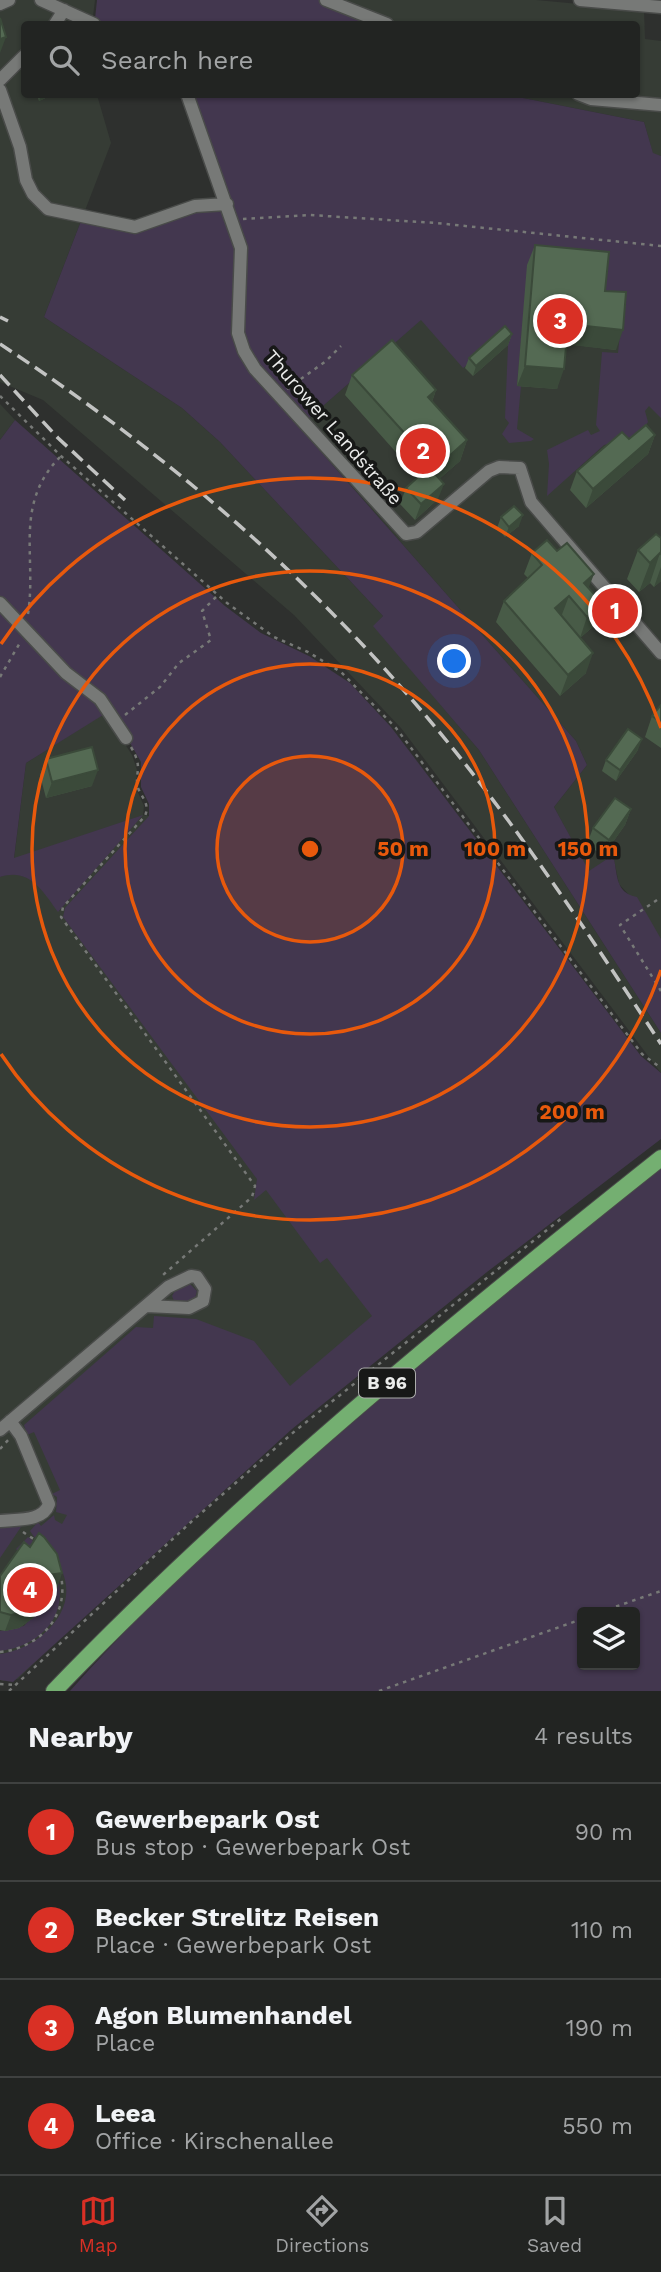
<!DOCTYPE html>
<meta charset="utf-8">
<style>
:root{--surface:#222422;--page:#2e302f;--text:#f1f3f6;--muted:#a2a4a5;--line:#3f4140;--accent:#d93025}
body{margin:0;font-family:"Work Sans",sans-serif;background:var(--page);color:var(--text)}
.controls{position:absolute;right:21px;bottom:21px;display:grid;overflow:hidden;border-radius:7px;box-shadow:0 2px 5px #0004}
.controls button{width:63px;height:63px;display:grid;place-items:center;padding:0;border:0;border-bottom:2px solid var(--line);background:var(--surface);color:var(--text);font:35px sans-serif}
.you{position:absolute;left:455px;top:662px;width:24px;height:24px;margin:-18px;border:5px solid #fff;border-radius:50%;background:#1a73e8;box-shadow:0 0 0 10px #1a73e833}
.badge{display:grid;place-items:center;width:46px;height:46px;border-radius:50%;background:var(--accent);color:#fff;font-size:23px;font-weight:700}
.pin{position:absolute;translate:-50% -50%;border:4px solid #fff;box-shadow:0 2px 7px #0006}
.list{margin:0;padding:0;list-style:none}
h2{display:flex;justify-content:space-between;align-items:center;height:91px;margin:0;padding:0 28px;font-size:30px}
h2 small{font-size:23px;font-weight:400;color:var(--muted)}
.list li{display:grid;grid-template-columns:46px 1fr auto;gap:21px;align-items:center;box-sizing:border-box;height:98px;padding:0 28px;border-top:2px solid var(--line)}
.list b{display:block;font-size:26px;white-space:nowrap}
.list p{margin:0;font-size:23px;white-space:nowrap;color:var(--muted)}
.list em{font-size:23px;font-style:normal;color:var(--muted)}
.icon{flex:none;width:38px;height:38px;fill:none;stroke:currentColor;stroke-width:2;stroke-linecap:round;stroke-linejoin:round}
.map{position:relative;flex:none;width:661px;height:1691px;overflow:hidden}
.search{position:absolute;background:var(--surface);box-shadow:0 2px 5px #0004;left:21px;right:21px;top:21px;height:77px;display:flex;align-items:center;gap:18px;box-sizing:border-box;padding:0 24px;border-radius:7px;color:var(--muted);font-size:26px}
.sheet{height:483px;background:var(--surface)}
nav{display:flex;justify-content:space-around;align-items:center;box-sizing:border-box;height:98px;border-top:2px solid var(--line);background:var(--surface);font-size:19px;color:var(--muted)}
nav a{display:grid;justify-items:center;gap:4px}
nav .on{color:var(--accent)}
.map>svg:first-child{display:block}
</style>
<div class="map">
<svg width="661" height="1691" viewBox="0 0 661 1691">
<rect width="100%" height="100%" fill="#2e302e"/>
<path fill="#363c35" d="M0,0H95L92,24H24V94L97,95L111,143L44,317L182,408L220,442L383,616L374,626L479,750L661,1033V1073L401,728L294,615L43,400L0,382Z
M320,0H536L644,10L645,39L661,41V156L653,154L644,122L508,95L636,94V24H380Z
M495,254L661,266V982L629,895L619,884L613,855L589,872L554,807L587,765L576,741L299,427Z
M0,404L15,420L0,440Z
M105,713L132,755L137,770L136,788L144,806L143,815L149,816L171,791L528,1169L18,1679L3,1681L0,1680V877L12,873L35,880L59,911L141,816L14,859L26,763Z"/>
<path fill="#43374f" fill-rule="evenodd" d="M97,0H320L380,24H102L95,19Z
M193,95H508L644,122L653,153L661,156V418L649,406L645,411L648,422L638,437L604,445L547,496L549,464L547,450L588,430L591,435L600,431L596,425L602,352L618,353L621,322L528,265L517,385L521,386L517,429L534,439L531,441L509,443L502,434L509,423L505,418L508,345L502,337L463,368L421,320L299,427L576,741L587,765L554,807L589,871L613,855C618,872 614,893 637,897L661,939V1033L479,750L373,626L383,616L220,442L182,408L44,317L81,221L120,229L193,209L223,208Z
M15,420L225,606L261,633L309,656L350,683L391,727L641,1056L661,1073V1139L487,1272L292,1429L13,1682L0,1680V1654C37,1649 82,1611 61,1569C53,1554 38,1544 30,1531L38,1522L41,1526L54,1515L55,1520L62,1524L67,1515L56,1512L57,1497L52,1494L60,1490L34,1432L27,1435L24,1425L136,1327L153,1328L154,1316L196,1319L254,1341L290,1386L372,1316L327,1258L320,1263L266,1190L254,1200L257,1179L63,917L65,908L149,816V804L141,787V762L111,710L26,763L14,858L143,815L58,912C43,891 29,867 0,877V440Z
M661,1166V1691H70C151,1600 242,1518 335,1438C442,1345 551,1255 661,1166ZM582,1612H635V1665H582Z
M189,1283L197,1291L195,1298L187,1302L174,1301L172,1296L176,1289Z
M23,1524L0,1558V1527Z
M28,1537C80,1576 67,1642 0,1651V1631L24,1626L40,1608L34,1547L30,1545L21,1554L16,1549Z"/>
<g fill="none" stroke-linecap="round" stroke-linejoin="round">
<g stroke="#494b49" stroke-width="15">
<path id="minor" d="M41,0L94,24
M326,0L387,24
M580,0L661,7
M0,4L9,0
M55,24L64,10
M0,80L24,56
M0,90L20,147L26,180L33,194L48,209L135,227L195,206L227,204
M187,94L241,248L238,333L244,351L255,369L406,534L417,532L489,471L499,467L520,468L531,502L661,653
M578,94L591,99L661,105
M0,603L66,673L100,699L126,738
M0,1430L168,1287L191,1276L197,1277L205,1289L203,1301L189,1308L146,1306
M0,1521C17,1519 43,1522 49,1504L21,1436L10,1421"/>
</g>
<g stroke="#494b49" stroke-width="18">
<path id="major" d="M54,1691C241,1497 451,1325 661,1158"/>
</g>
<path stroke="#777977" stroke-width="2.5" stroke-dasharray="3.5 5" stroke-linecap="butt" d="M243,219L310,215L436,223L661,246
M287,389L326,361L341,346
M0,396L61,456L227,603L274,637L308,652L341,672L396,728L642,1054L661,1068
M28,614C37,556 13,504 61,456
M0,677L21,641
M125,715L160,687L179,663L211,640L202,611L218,595
M131,747C144,769 134,772 138,788C142,798 150,804 145,816L63,907L61,917L255,1186L252,1197L163,1275
M657,900L620,925L661,991
M0,1449L10,1438
M23,1532L35,1540
M600,1612L661,1591
M0,1652C40,1648 69,1616 61,1576
M0,1684L14,1685
M9,1691L191,1522L295,1431L562,1218
M379,1691L582,1619"/>
<use href="#minor" stroke="#777977" stroke-width="12"/>
<use href="#major" stroke="#74af71" stroke-width="16"/>
<path stroke="#c2c3c2" stroke-width="3.5" stroke-dasharray="14 7" stroke-linecap="butt" d="M0,317L8,321
M0,344C150,442 289,558 407,694C502,802 582,924 661,1044
M0,375L58,438L125,500"/>
</g>
<path fill="#485b47" d="M28,94H54L39,101L37,95L29,98Z
M535,245L605,291L616,350L567,344L557,389L517,386L527,265Z
M512,334L508,345L473,376L465,368L469,358Z
M352,375L436,390L432,402L467,440L460,461L439,479L438,499L415,520L400,504L406,488L418,477L345,395Z
M655,435L648,454L586,508L570,490L577,471L629,439Z
M501,517L519,526L505,537L497,528Z
M661,538V581L654,587L650,583L639,592L627,579L638,550Z
M532,553L589,588L603,604L595,625L580,638L586,673L560,696L496,622L504,601L528,578L524,574Z
M661,705V748L645,737L652,716Z
M638,750L616,781L602,771L606,760Z
M46,759L92,786L46,798L40,775Z
M631,809L625,825L603,856L587,844L593,828Z
M0,1576L57,1589L46,1590L40,1608L33,1618L19,1628L5,1631L0,1630Z"/>
<path fill="#3b4a3a" d="M6,37L0,53V39Z
M30,94H37L29,98Z
M41,94H54L39,101Z
M568,324L623,330L616,350L561,344Z
M512,334L508,345L473,376L476,366Z
M525,366L564,369L557,389L517,386Z
M436,390L429,410L428,397Z
M655,435L648,454L586,508L593,489Z
M467,440L460,461L428,489L436,468Z
M444,484L438,499L415,520L421,504Z
M523,515L519,526L505,537L509,527Z
M660,553L650,583L639,592L650,563Z
M661,567V581L654,587Z
M594,574L586,595L584,583Z
M569,596L561,617L555,608Z
M603,604L595,625L580,638L587,617Z
M593,653L586,673L560,696L568,675Z
M642,739L638,750L616,781L620,770Z
M98,770L92,786L46,798L52,782Z
M631,809L625,825L603,856L609,840Z
M62,1573L57,1589L43,1591L49,1575Z
M46,1592L40,1608L33,1618L19,1628L5,1631L11,1615Z"/>
<path fill="#546a53" stroke="#3b4a3a" stroke-width="2" d="M0,18L6,37L0,39Z
M535,245L609,252L605,291L626,292L623,330L568,324L564,369L525,366Z
M505,326L512,334L476,366L469,358Z
M392,340L436,390L428,397L467,440L436,468L352,375Z
M646,425L655,435L593,489L577,471L622,432L629,439Z
M429,467L444,484L421,504L406,488Z
M514,506L523,515L509,527L501,517Z
M656,534L661,538V554L660,553L650,563L638,550Z
M547,540L557,551L567,543L594,574L584,583L603,604L587,617L569,596L555,608L593,653L568,675L504,601L542,565L532,553Z
M661,705V722L652,716Z
M628,729L642,739L620,770L606,760Z
M92,747L98,770L52,782L46,759Z
M615,798L631,809L609,840L593,828Z
M39,1533L44,1537L57,1554L62,1573L49,1575L46,1592L39,1602L24,1612L11,1615L0,1612V1576L24,1542L30,1547Z"/>
<circle cx="310" cy="849" r="93" fill="#e8590c" fill-opacity=".12"/>
<g fill="none" stroke="#e8590c" stroke-width="3.5">
<circle cx="310" cy="849" r="93"/>
<circle cx="310" cy="849" r="185"/>
<circle cx="310" cy="849" r="278"/>
<path d="M661 970A371 371 0 0 1 1 1054M1 644A371 371 0 0 1 661 728"/>
</g>
<g text-anchor="middle" stroke-width="7" stroke-linejoin="round" paint-order="stroke">
<rect fill="#171817" stroke="#abacab" stroke-width="2" x="359" y="1368.5" width="56" height="29" rx="5"/>
<g font-size="18" font-weight="bold" fill="#ebeceb">
<text x="387" y="1389">B 96</text>
</g>
<g font-size="19" fill="#ebeceb" stroke="#171817">
<text transform="translate(334 427) rotate(49)" y="7">Thurower Landstraße</text>
</g>
</g>
<circle cx="310" cy="849" r="10" fill="#e8590c" stroke="#171817" stroke-width="3.5"/>
<g font-size="21" text-anchor="middle" font-weight="bold" fill="#e8590c" stroke="#171817" stroke-width="7" stroke-linejoin="round" paint-order="stroke">
<text x="403" y="856">50 m</text>
<text x="495" y="856">100 m</text>
<text x="588" y="856">150 m</text>
<text x="572" y="1119">200 m</text>
</g>
</svg>
<div class="controls">
<button><svg class="icon" aria-label="layers" viewBox="0 0 24 24"><path d="M12 4l9 5-9 5-9-5zM3 14l9 5 9-5"/></svg></button>
</div>
<div class="you"></div>
<div class="pin badge" style="left:615px;top:611px">1</div>
<div class="pin badge" style="left:423px;top:451px">2</div>
<div class="pin badge" style="left:560px;top:321px">3</div>
<div class="pin badge" style="left:30px;top:1590px">4</div>
<div class="search"><svg class="icon" aria-label="search" viewBox="0 0 24 24"><circle cx="10" cy="10" r="6"/><path d="M15 15l6 6"/></svg>Search here</div>
</div>
<section class="sheet">
<h2>Nearby<small>4 results</small></h2>
<ul class="list">
<li><span class="badge">1</span><div><b>Gewerbepark Ost</b><p>Bus stop · Gewerbepark Ost</p></div><em>90 m</em></li>
<li><span class="badge">2</span><div><b>Becker Strelitz Reisen</b><p>Place · Gewerbepark Ost</p></div><em>110 m</em></li>
<li><span class="badge">3</span><div><b>Agon Blumenhandel</b><p>Place</p></div><em>190 m</em></li>
<li><span class="badge">4</span><div><b>Leea</b><p>Office · Kirschenallee</p></div><em>550 m</em></li>
</ul>
</section>
<nav>
<a class="on"><svg class="icon" aria-label="map" viewBox="0 0 24 24"><path d="M3 6l6-2 6 2 6-2v14l-6 2-6-2-6 2zM9 4v14M15 6v14"/></svg>Map</a>
<a><svg class="icon" aria-label="directions" viewBox="0 0 24 24"><path d="M12 3l9 9-9 9-9-9zM9 14v-3h6M13 9l2 2-2 2"/></svg>Directions</a>
<a><svg class="icon" aria-label="saved" viewBox="0 0 24 24"><path d="M7 4h10v16l-5-4-5 4z"/></svg>Saved</a>
</nav>
